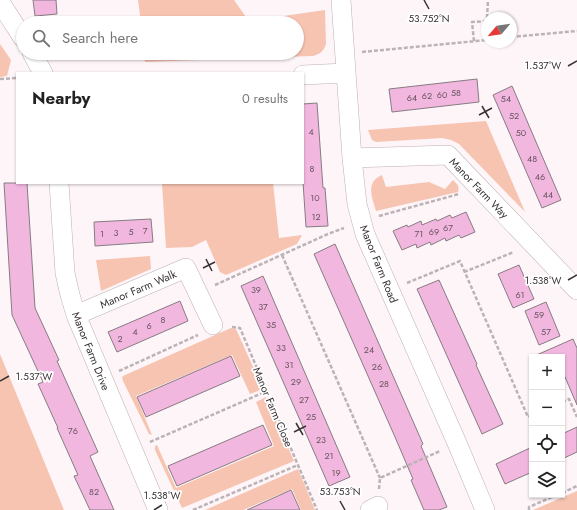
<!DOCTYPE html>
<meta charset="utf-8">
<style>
:root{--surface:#fff;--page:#f6f6f6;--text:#222;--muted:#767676;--line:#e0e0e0}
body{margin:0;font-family:Jost,sans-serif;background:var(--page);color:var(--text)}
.controls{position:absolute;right:12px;bottom:12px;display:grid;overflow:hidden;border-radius:0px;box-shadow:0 1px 3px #0004}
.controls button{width:36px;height:36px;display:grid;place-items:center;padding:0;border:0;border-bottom:1px solid var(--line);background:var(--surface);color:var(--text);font:20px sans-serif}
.compass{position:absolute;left:481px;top:12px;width:36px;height:36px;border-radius:50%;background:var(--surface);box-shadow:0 1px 3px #0004;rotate:241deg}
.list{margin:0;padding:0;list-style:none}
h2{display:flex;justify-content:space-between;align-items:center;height:52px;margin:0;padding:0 16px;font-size:17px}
h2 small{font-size:13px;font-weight:400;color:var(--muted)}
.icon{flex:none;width:22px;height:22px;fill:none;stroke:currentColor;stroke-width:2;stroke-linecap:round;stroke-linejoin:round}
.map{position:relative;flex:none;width:577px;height:510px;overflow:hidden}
.search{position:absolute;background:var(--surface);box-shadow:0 1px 3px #0004;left:16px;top:16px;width:288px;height:44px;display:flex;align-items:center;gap:10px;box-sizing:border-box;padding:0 14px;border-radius:22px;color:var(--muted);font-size:15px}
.panel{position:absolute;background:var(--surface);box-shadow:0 1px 3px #0004;left:16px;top:72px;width:288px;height:112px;border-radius:0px}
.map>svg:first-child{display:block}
</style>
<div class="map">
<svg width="577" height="510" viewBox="0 0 577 510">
<rect width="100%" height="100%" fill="#fef5f8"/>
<path fill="#f7c4b1" d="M138,0H234L246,17L256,20L325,10L326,44C324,51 320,54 313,56L145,62L144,53H297V23H141Z
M0,44L11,60L7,76L0,77Z
M486,121L525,212L459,144L451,140L442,138L376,142L372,140L368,130Z
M382,175L386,187L429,182L445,189L453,180C457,184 460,186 458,192L376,211C372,198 365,182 382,175Z
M162,183H273L279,238L302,235L297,244L226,275L220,272L206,240L192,247L166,248Z
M150,256L151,269L101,291L96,260Z
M231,328L236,329L263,389L250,394L232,355L136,396L152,435L149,434L123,381L122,377L125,375Z
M0,354L64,510H0Z
M266,397L294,461L182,508L155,450V446L157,445L176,488L274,446L256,402Z
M298,469L315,510H301L292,489L243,510H205Z
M577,491V510H533Z"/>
<path fill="#f2b7df" stroke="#867c82" d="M33,0H56L57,14L35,16Z
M477,79L479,102L392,112L389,89Z
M512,86L561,200L542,208L493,95Z
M317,103L323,188H325L328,226L306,227L303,182V104Z
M4,183H27L35,308L59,360L57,361L98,452L90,456L114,510H90L74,476L78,475L57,428H58L38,384L43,382L12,315Z
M466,212L475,232L461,238L459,235L446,241L445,238L431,245L430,242L417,248L416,244L402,250L393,231L407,225L408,227L421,221L422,225L436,219L437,221L450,215L452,218Z
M151,219L153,242L95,246L94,222Z
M335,244L423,444L421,446L447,507L439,510H424L411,480L413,479L395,437L314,254Z
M519,265L534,299L513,308L498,274Z
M263,276L350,477L329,486L241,286Z
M439,280L477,364L476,365L503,424L482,434L417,289Z
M180,301L188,321L117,352L108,332Z
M546,302L560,336L539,345L525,311Z
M573,339L577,348V405L562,370V357H532Z
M231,356L240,376L146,417L137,397Z
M263,425L272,445L177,486L168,466Z
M577,427V452L562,459V434Z
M532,447V472L505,484L496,464Z
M291,490L300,510H247Z"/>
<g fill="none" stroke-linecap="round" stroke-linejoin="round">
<g stroke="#bdb0b3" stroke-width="20">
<path id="street" d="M341,0L352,158L357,204L365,234L457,443L485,510
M0,2L23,38
M32,53L43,73
M303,75L345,73
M352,158L448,155L577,290
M59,183L65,273L70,295L76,315L158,510
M76,315L186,268L213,325
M370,510L378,506"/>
</g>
<path stroke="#bbb3b6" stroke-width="2.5" stroke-dasharray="4 2" stroke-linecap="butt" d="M487,18L488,0
M511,37L577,31
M474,41L472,22L487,21
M362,52L487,40
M0,79L17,78
M379,216L459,194
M282,255L380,478
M464,272L514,252
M407,283L460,261L528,417L532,415
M215,285L328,234L344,228
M232,327L240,328L317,510
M119,371L198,335
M562,402L569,399L577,417
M150,442L267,391
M379,489L380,478L440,451
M562,493L577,486
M193,510L298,465
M529,510V507L557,495"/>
<use href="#street" stroke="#fff" stroke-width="19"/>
</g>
<path fill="none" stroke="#383234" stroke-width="1.5" d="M424,0L429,9M568,66L577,61M482,106L489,118M479,115L492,108M206,259L212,271M203,268L215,262M568,280L577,275M0,381L9,376M296,423L303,435M294,432L306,426M340,501L345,510M154,510L162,505"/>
<g text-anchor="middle" stroke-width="3.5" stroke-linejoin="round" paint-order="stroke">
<g font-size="9" fill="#66535f">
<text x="456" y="96">58</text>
<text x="442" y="98">60</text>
<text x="427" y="99">62</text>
<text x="412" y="101">64</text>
<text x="506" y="102">54</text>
<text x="514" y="119">52</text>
<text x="311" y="135">4</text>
<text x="521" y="136">50</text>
<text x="532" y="162">48</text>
<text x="312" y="172">8</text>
<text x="540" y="180">46</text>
<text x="548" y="198">44</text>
<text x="315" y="201">10</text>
<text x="316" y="220">12</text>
<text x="448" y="231">67</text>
<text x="145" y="234">7</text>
<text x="131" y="235">5</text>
<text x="434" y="235">69</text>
<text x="116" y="236">3</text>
<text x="102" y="237">1</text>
<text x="419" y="237">71</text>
<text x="256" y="293">39</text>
<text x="520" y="298">61</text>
<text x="263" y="310">37</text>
<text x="539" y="318">59</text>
<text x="163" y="323">8</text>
<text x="271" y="328">35</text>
<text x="149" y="329">6</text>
<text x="135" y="335">4</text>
<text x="546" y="335">57</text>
<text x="120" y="342">2</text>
<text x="281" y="351">33</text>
<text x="369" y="353">24</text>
<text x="289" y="368">31</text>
<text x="377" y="370">26</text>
<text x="296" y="385">29</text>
<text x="384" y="387">28</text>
<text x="304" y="403">27</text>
<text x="311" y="420">25</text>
<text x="73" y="434">76</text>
<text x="321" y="443">23</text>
<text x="329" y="459">21</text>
<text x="336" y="476">19</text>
<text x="94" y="495">82</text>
</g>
<g font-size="11" fill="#383234" stroke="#fff">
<text transform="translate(479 188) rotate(46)" y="4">Manor Farm Way</text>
<text transform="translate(379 264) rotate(68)" y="4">Manor Farm Road</text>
<text transform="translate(138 289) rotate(-23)" y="4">Manor Farm Walk</text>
<text transform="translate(91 351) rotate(68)" y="4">Manor Farm Drive</text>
<text transform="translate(273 407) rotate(67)" y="4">Manor Farm Close</text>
</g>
</g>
<g font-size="10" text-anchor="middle" fill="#383234" stroke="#fff" stroke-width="3.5" stroke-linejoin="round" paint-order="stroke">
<text x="429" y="22">53.752°N</text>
<text x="543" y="69">1.537°W</text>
<text x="543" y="284">1.538°W</text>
<text x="34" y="380">1.537°W</text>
<text x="340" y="495">53.753°N</text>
<text x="162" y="499">1.538°W</text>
</g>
</svg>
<div class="controls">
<button>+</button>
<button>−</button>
<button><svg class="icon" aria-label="locate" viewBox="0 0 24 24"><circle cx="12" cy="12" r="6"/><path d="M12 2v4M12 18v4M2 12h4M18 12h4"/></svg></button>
<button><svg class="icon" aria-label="layers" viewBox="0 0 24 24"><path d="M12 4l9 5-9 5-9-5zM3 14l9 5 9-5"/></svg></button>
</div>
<svg class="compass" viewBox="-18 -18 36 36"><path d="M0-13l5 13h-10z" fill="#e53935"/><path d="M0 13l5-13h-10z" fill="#767676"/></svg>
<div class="search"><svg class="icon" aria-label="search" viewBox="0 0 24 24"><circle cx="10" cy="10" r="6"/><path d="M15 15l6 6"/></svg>Search here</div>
<section class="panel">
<h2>Nearby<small>0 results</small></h2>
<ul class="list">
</ul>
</section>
</div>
